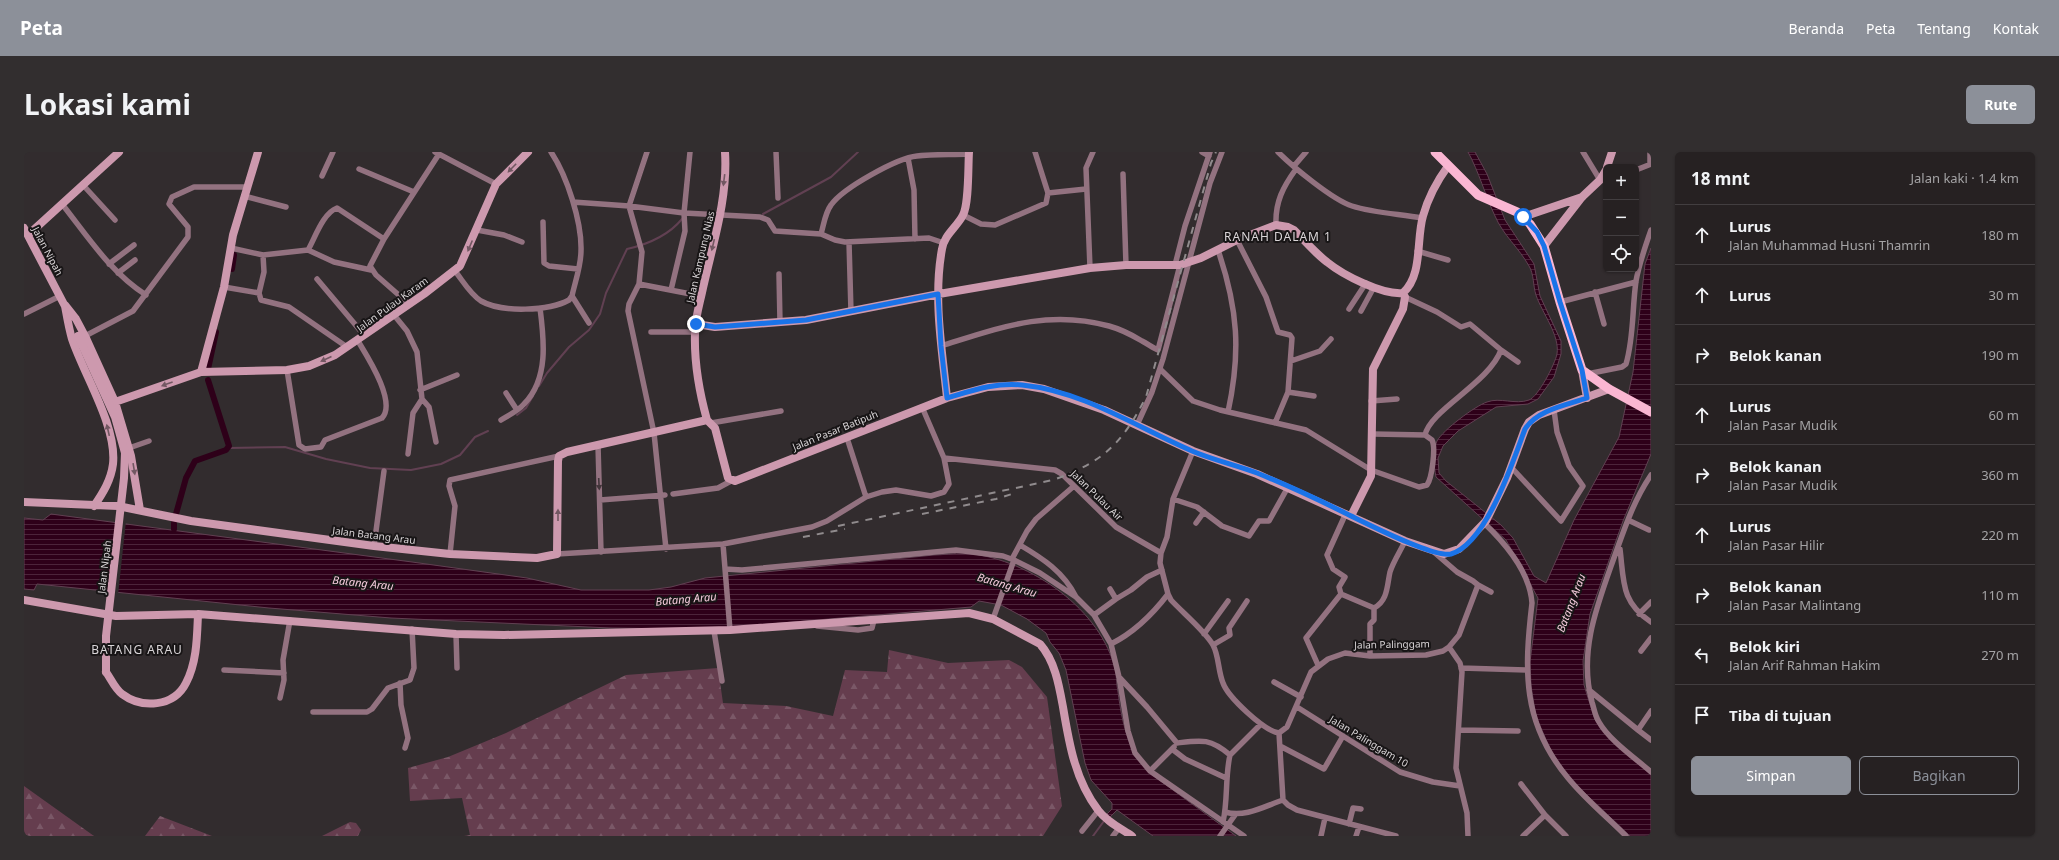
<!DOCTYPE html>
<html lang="id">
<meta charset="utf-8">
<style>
:root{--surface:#262122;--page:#322e2f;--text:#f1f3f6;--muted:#a4a3a5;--line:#423e40;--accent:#8c9099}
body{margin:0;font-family:"Noto Sans",sans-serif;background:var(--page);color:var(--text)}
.controls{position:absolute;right:12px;top:12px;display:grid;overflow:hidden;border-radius:6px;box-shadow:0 1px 3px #0004}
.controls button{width:36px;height:36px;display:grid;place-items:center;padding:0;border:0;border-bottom:1px solid var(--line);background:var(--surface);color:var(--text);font:20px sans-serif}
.stop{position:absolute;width:12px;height:12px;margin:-9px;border:3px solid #1a73e8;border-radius:50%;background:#fff}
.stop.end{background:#1a73e8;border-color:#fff;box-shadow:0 1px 4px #0008}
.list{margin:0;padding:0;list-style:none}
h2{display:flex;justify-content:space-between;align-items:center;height:52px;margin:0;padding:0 16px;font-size:17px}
h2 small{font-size:13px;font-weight:400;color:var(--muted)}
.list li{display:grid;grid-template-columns:26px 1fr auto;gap:12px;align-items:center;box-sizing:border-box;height:60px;padding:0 16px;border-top:1px solid var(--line)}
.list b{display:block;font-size:15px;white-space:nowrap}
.list p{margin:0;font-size:13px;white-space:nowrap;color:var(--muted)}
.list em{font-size:13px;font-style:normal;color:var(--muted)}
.actions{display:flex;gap:8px;padding:12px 16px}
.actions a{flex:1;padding:9px 0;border:1px solid var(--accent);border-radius:6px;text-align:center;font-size:14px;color:var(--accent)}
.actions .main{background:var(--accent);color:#fff}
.icon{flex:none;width:22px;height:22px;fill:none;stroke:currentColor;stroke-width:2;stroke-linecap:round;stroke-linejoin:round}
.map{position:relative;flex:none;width:1627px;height:684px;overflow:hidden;border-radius:6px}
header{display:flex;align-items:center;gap:24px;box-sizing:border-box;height:56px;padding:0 20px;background:var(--accent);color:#fff}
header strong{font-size:19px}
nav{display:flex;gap:22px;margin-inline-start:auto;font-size:14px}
.intro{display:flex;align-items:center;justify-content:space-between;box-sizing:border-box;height:96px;padding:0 24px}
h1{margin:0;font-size:28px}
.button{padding:10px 18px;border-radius:6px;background:var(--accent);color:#fff;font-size:14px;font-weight:700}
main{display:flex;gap:24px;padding:0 24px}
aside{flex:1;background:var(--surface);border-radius:6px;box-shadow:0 1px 3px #0004}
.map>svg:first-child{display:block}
</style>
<header>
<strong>Peta</strong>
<nav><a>Beranda</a><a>Peta</a><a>Tentang</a><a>Kontak</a></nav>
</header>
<div class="intro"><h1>Lokasi kami</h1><a class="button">Rute</a></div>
<main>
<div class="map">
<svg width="1627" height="684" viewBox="0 0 1627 684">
<defs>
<pattern id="forest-firs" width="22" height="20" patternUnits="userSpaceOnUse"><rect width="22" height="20" fill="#653d4e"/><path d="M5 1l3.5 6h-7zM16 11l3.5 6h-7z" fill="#7a5867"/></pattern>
<pattern id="water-rules" width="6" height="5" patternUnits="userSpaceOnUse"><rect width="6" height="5" fill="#2e0019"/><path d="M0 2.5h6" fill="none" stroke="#4c243a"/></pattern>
</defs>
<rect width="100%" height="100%" fill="#322c2e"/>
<path fill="url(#forest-firs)" d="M865,498L924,511L985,508L998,515L1023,545L1038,654L1019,684H440L446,683L438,646L386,649L384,616L424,605L482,581L602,523L694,516L699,551L762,554L809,564L821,518L863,520Z
M0,634L70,684H0Z
M136,664L188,684H121Z
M326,670L332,671L337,678L334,684H298Z"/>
<path fill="url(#water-rules)" stroke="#614052" d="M1444,0H1451L1463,22L1481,68L1510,112L1516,144L1537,189V202L1530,225L1514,247L1504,252L1472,255L1434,279L1419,294L1414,306L1415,321L1422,329L1477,373L1489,386L1510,424L1522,431L1550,368L1595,285L1609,220L1621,112L1627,96V302L1599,369L1566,462L1559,509L1560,533L1571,568L1627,623V684H1606L1546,627L1528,601L1512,565L1507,534L1506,510L1514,446L1482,388L1412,325C1410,314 1408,300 1413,289C1419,278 1451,254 1463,250C1476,245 1491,253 1505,248C1514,245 1531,212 1533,202C1536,183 1518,161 1512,143C1509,134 1510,122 1505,114C1495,96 1479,83 1471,64C1461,43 1455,20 1444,0Z
M27,362L388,410L503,426L557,438H625L647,435L681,426L910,403C919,403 930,401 940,401C1000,405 1073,453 1090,513C1093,521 1092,531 1094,540C1098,570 1104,601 1127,622L1212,684H1129L1093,658L1084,667L1082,663L1088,657V651L1067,628L1061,611L1042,518L1035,501L1026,490L1022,481L1003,467L977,453L955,449L947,455L710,475L661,477L587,476L367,466L245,456L13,432L10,438L0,437V366L19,368Z"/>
<path fill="#322c2e" d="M93,368L102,369L94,443L84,442Z"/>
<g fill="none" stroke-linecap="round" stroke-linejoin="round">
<path stroke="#614052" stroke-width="2" d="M739,62L807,25L834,0
M515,234L523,221L545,195L565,178L576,162L582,141L603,97C625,92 644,84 658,67
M493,263L502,256L509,244
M204,296L261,295L302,307L346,316L387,318L417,312L436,303L451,285L464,279
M1069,684L1080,669"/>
<path stroke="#2e0019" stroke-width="6" d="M208,117L210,103
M184,217L192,180
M152,362L162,326L171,309L202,298L205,294L184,228
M150,377V371"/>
<path stroke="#937280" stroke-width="5.5" d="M411,0L472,32
M623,0L605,54L618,100L615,132L605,152L604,159L630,281L642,397
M752,0L754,46
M1178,0L1185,4
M1254,0C1269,15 1309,48 1328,54C1350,61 1376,62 1398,66
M1559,0L1576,28
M1626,0V12
M884,6L890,38L891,87
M1270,14L1282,0
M335,17L390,40
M1612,18L1627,12
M1099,22L1102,113
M298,24L309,0
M59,33L91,68
M1024,41L1062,37
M220,44L262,55
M549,50L605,54L660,61L736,65L744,68L751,79L797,82L811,88L821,90L905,86L920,91
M38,52C64,85 87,121 122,143
M939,63L957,72L971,73L1022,51L1024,41L1011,0
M519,70L520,111L525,114L554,117
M1252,73C1251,50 1259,35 1272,17
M453,78L480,83L498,90
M797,82C800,72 801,61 807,53C819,36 873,6 893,4C910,2 928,3 945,2
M1213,88L1242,145L1254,180L1266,183L1268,186L1264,240L1251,271
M825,90L827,160
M207,96L239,103L284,98L310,110L347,118
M284,98C291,86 299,61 313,56L360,87
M1194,98C1214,157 1217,200 1204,260
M1393,99L1424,108
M85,112L110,93
M1151,113L1161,74L1186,0
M1066,116L1062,16L1069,0
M431,119C439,129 446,142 457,149C478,161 525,159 545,148L548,144C551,130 557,114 557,99C558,70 543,24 527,0
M94,121L111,108
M755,122L756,171
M293,127L340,183
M615,132L677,144
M200,135L235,141L237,148L265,155L323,195
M647,138L661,79L660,61L666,0
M1571,140L1580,172
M235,141L240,120L239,103
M548,144L565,171
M1381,145L1413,160L1437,175L1446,172L1477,198C1465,231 1406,258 1401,283
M1536,150L1612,130
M385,152L352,123L346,114L360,87L415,2
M1325,157L1342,131
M1337,159L1350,135
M0,162L36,144
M370,163L383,179L393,200L398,247L405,255L412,290
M627,180H671
M61,184L109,159L164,85V75L145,52L148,45L170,35H223
M917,194C975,176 1023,157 1085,174C1096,177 1108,183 1118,189C1124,192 1129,196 1134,198L1156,113
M1477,198L1494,210
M1267,209L1296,199L1307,187
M1136,217L1169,249L1196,258L1282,278L1347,318L1395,335L1403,333C1408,326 1412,296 1408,288L1401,283L1349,282
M263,218L275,293L281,297L297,295L301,288L358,266C373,250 343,204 334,189
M1563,222L1598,215L1602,212C1610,185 1608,157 1612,129C1615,112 1621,95 1627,78
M396,238L433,223
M1264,240L1290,244
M482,241L493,258
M1347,249L1373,247
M477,268C485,263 494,259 500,252C525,227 520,187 516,156
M687,271L757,259
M1113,273L1128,240L1139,207L1186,31L1198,0
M823,286L842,345
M574,293L577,400
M105,296L125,289
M1169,299L1149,347L1143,385L1137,401L1136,411L1144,442L1147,448C1158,460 1182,480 1189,493C1195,504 1194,519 1199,531C1204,545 1240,579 1255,581
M384,302L389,261L398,247
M920,306L1031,318L1038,322L1092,375L1137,401
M1487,315L1537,369L1559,334L1545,314L1533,280L1530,258
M1627,323C1610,348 1601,375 1591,403C1574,451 1554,499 1568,550C1570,556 1571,564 1575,570C1585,588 1611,606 1627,620
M649,342L694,336L707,329
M1149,347L1173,355L1198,374L1225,384L1235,369H1245L1264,335
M576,348L641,343
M1604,368L1625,378
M1172,371L1180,360
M1460,371C1482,392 1506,420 1508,451C1500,519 1498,571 1544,626C1561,647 1583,665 1602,684
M699,392L706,478
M996,393C1018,406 1040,420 1052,445
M350,394L360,319
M1594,395L1596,397C1600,430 1597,450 1627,470
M426,402L431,354L425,334L426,328L535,304
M533,402L699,392L788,375L803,369L842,345L858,340L872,338L907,344L920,340L925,332L920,306L898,255
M988,407L1003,379L1012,367L1050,334
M701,417L718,418L932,398L979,404L990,408L1016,421L1052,445L1070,463L1087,492C1111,480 1128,463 1144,442
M1454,433L1467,440
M1086,437L1092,447
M1317,442L1350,456V468L1346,472V504
M1350,456C1364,449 1363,433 1366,420C1369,410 1377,398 1381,389
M1615,462L1627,450
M1070,463L1092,447L1107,438L1123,425L1138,418
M969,467L990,408
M793,474L834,478L848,476L850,468
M690,479L698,529
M432,482L433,516
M1180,482L1204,449
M1087,492L1095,525L1104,579L1111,601L1126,619L1220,684
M1189,493L1206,483L1205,476L1223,449
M1425,495L1436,511L1438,520L1432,616L1443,661L1444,684
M1617,499L1627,486
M1294,513L1282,486L1317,442L1315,435L1321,425L1309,417L1303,403L1322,361
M1437,516L1502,518
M200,518L260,521
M1095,525L1123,555L1153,591C1177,588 1186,586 1206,603L1237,572
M1250,530L1277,545
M376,531L377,553L384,586L381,596
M1565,538L1614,578L1627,559
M256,546L260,528L259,508L266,468
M1273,555L1376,620L1409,630L1436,634
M289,560H343L348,557L364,536L386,528L390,516L388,477
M1435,578L1494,579
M1614,578L1627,588
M1255,581L1263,575L1287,520L1304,507L1321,501L1346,504L1402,503L1419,499L1425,495L1435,483L1454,433L1449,429L1433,420L1411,401
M1255,581L1259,648L1264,653L1273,658L1372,684
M1256,594L1300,617L1319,584
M1148,597L1161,607L1202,626
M1126,619L1150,595
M1497,632L1521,663L1542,684
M1201,660C1221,666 1241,654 1259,648
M1199,670C1204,648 1201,625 1206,603
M1325,672L1329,656L1337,657
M1058,679L1074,659
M1089,684L1095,676
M1196,684L1211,663
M1297,684L1301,666
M1332,684L1335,675
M1499,684L1521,663"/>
<path stroke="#cd99ae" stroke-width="8" d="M1583,15L1588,0
M1499,65L1558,45
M0,76L43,158
M4,83L95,0
M1520,94L1558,45L1576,28L1582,18
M41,153L52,167L61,184L91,250L107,304L116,358
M41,154C43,165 45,177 48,187C60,223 93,274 89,312C87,328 79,341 70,354
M672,172L691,175L782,168L915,142L1066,116L1102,113H1156L1177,106L1213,88L1252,73L1264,75L1270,78C1281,89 1291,101 1303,110C1319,123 1358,143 1379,141C1399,123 1392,88 1399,64C1404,46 1413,29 1424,14
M1558,218L1563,246
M177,220L200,135L209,83L234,0
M923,246C918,197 909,146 918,97C920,83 933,75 939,63C945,52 944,15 945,0
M91,250L177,220L263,218L285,214L311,203L400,142L436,114L472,32L504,0
M683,268L691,276L704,326L711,329L923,246L964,235L998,233L1020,237L1080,258L1169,299L1233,322L1381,389L1420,402L1435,397L1462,369L1483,326L1501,277L1505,270L1515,263L1585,237
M683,268C675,239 670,211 671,181C671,165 676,151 679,136C689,91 704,46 701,0
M0,350L94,354L167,369L350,394L426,402L513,406L533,402L534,309L535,304L543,300L683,268
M1327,364L1347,324L1349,217L1379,157L1381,145L1379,141
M0,448L92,464L174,462L432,482L480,483L706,478L945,461L969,467L1016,492C1031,509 1035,533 1039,555C1045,591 1051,628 1074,658C1082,669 1096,676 1108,684
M82,520C87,527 91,537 98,542C118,557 150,555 162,531C173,510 173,485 174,462"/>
<path stroke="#fab6d2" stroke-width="9" d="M1411,0L1454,43L1493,60L1506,72L1520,94L1536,150L1558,218L1585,237L1627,260"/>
<path stroke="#908b8d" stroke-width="2" stroke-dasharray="7 7" stroke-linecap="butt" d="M898,362L972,347L991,341
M814,374L1029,328C1079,310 1098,292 1122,245L1187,11L1192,0
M779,385L821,377"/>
<path stroke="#cd99ae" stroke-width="8" d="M54,184L91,265L101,301L100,326L82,484V520"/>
</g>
<defs><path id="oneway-solid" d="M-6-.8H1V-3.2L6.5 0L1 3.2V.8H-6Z"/></defs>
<g fill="#725762">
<use href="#oneway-solid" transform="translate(488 16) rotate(134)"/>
<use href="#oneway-solid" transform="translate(700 28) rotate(97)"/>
<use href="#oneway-solid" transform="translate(689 93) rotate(103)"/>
<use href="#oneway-solid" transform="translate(446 94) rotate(113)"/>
<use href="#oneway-solid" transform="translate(302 207) rotate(156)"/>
<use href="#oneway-solid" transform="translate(143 232) rotate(160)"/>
<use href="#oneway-solid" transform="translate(84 278) rotate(-103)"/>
<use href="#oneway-solid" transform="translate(110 317) rotate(81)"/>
<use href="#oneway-solid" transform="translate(534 363) rotate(-90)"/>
</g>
<use fill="#43363b" href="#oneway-solid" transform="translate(575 332) rotate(87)"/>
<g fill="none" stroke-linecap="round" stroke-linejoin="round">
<path stroke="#1a73e8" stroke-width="5" d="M672,172L691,175L782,168L914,142L917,194L923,246C947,239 972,230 998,233C1059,239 1112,275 1168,299C1189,308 1212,313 1233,321C1263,333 1293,347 1321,361C1340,370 1409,406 1427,402C1463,391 1489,309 1501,277C1513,258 1542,253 1563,246L1558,218L1536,150L1520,94L1513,80L1499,65"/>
</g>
<g text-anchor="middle" stroke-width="4" stroke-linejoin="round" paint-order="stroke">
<g font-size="10" fill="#d9d5d7" stroke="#181516">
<text transform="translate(24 99) rotate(62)" y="4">Jalan Nipah</text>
<text transform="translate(676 105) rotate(-77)" y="4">Jalan Kampung Nias</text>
<text transform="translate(368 152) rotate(-36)" y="4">Jalan Pulau Karam</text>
<text transform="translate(811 278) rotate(-22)" y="4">Jalan Pasar Batipuh</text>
<text transform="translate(1073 343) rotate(44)" y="4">Jalan Pulau Air</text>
<text transform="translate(350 383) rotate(7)" y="4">Jalan Batang Arau</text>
<text transform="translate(80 415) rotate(-83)" y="4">Jalan Nipah</text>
<text transform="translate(1368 492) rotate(-1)" y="4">Jalan Palinggam</text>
<text transform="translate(1345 589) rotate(31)" y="4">Jalan Palinggam 10</text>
</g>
<g font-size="11" font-style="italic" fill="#f6ccdd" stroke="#181516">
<text transform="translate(339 431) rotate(6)" y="4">Batang Arau</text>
<text transform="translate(983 433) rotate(16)" y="4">Batang Arau</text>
<text transform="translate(662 447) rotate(-5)" y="4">Batang Arau</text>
<text transform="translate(1547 451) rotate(-69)" y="4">Batang Arau</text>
</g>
<g font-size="12" letter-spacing="1" fill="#d9d5d7" stroke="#181516">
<text x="1254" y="89">RANAH DALAM 1</text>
<text x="113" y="502">BATANG ARAU</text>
</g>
</g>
</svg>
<div class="controls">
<button>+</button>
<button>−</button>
<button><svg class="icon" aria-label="locate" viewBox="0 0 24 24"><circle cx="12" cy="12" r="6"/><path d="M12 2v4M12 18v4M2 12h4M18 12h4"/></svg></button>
</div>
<div class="stop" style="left:1499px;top:65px"></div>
<div class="stop end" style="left:672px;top:172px"></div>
</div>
<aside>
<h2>18 mnt<small>Jalan kaki · 1.4 km</small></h2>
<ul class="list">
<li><svg class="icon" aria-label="ahead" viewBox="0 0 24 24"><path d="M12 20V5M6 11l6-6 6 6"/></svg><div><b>Lurus</b><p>Jalan Muhammad Husni Thamrin</p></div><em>180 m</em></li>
<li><svg class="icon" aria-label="ahead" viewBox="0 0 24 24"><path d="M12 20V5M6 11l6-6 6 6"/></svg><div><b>Lurus</b></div><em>30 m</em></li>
<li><svg class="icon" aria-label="right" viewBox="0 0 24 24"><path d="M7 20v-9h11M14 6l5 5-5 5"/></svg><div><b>Belok kanan</b></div><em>190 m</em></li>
<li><svg class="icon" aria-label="ahead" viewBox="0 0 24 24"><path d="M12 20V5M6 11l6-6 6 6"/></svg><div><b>Lurus</b><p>Jalan Pasar Mudik</p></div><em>60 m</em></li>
<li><svg class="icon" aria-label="right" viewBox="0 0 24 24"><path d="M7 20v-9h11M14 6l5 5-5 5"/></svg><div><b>Belok kanan</b><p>Jalan Pasar Mudik</p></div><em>360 m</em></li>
<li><svg class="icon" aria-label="ahead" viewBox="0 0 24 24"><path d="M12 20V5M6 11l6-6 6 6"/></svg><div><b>Lurus</b><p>Jalan Pasar Hilir</p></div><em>220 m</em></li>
<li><svg class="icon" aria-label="right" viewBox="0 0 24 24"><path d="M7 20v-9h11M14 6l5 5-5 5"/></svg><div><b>Belok kanan</b><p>Jalan Pasar Malintang</p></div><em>110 m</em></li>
<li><svg class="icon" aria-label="left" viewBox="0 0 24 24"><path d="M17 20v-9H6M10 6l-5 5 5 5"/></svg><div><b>Belok kiri</b><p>Jalan Arif Rahman Hakim</p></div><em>270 m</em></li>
<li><svg class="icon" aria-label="arrive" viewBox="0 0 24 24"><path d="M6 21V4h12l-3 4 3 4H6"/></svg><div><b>Tiba di tujuan</b></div></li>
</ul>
<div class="actions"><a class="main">Simpan</a><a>Bagikan</a></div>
</aside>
</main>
